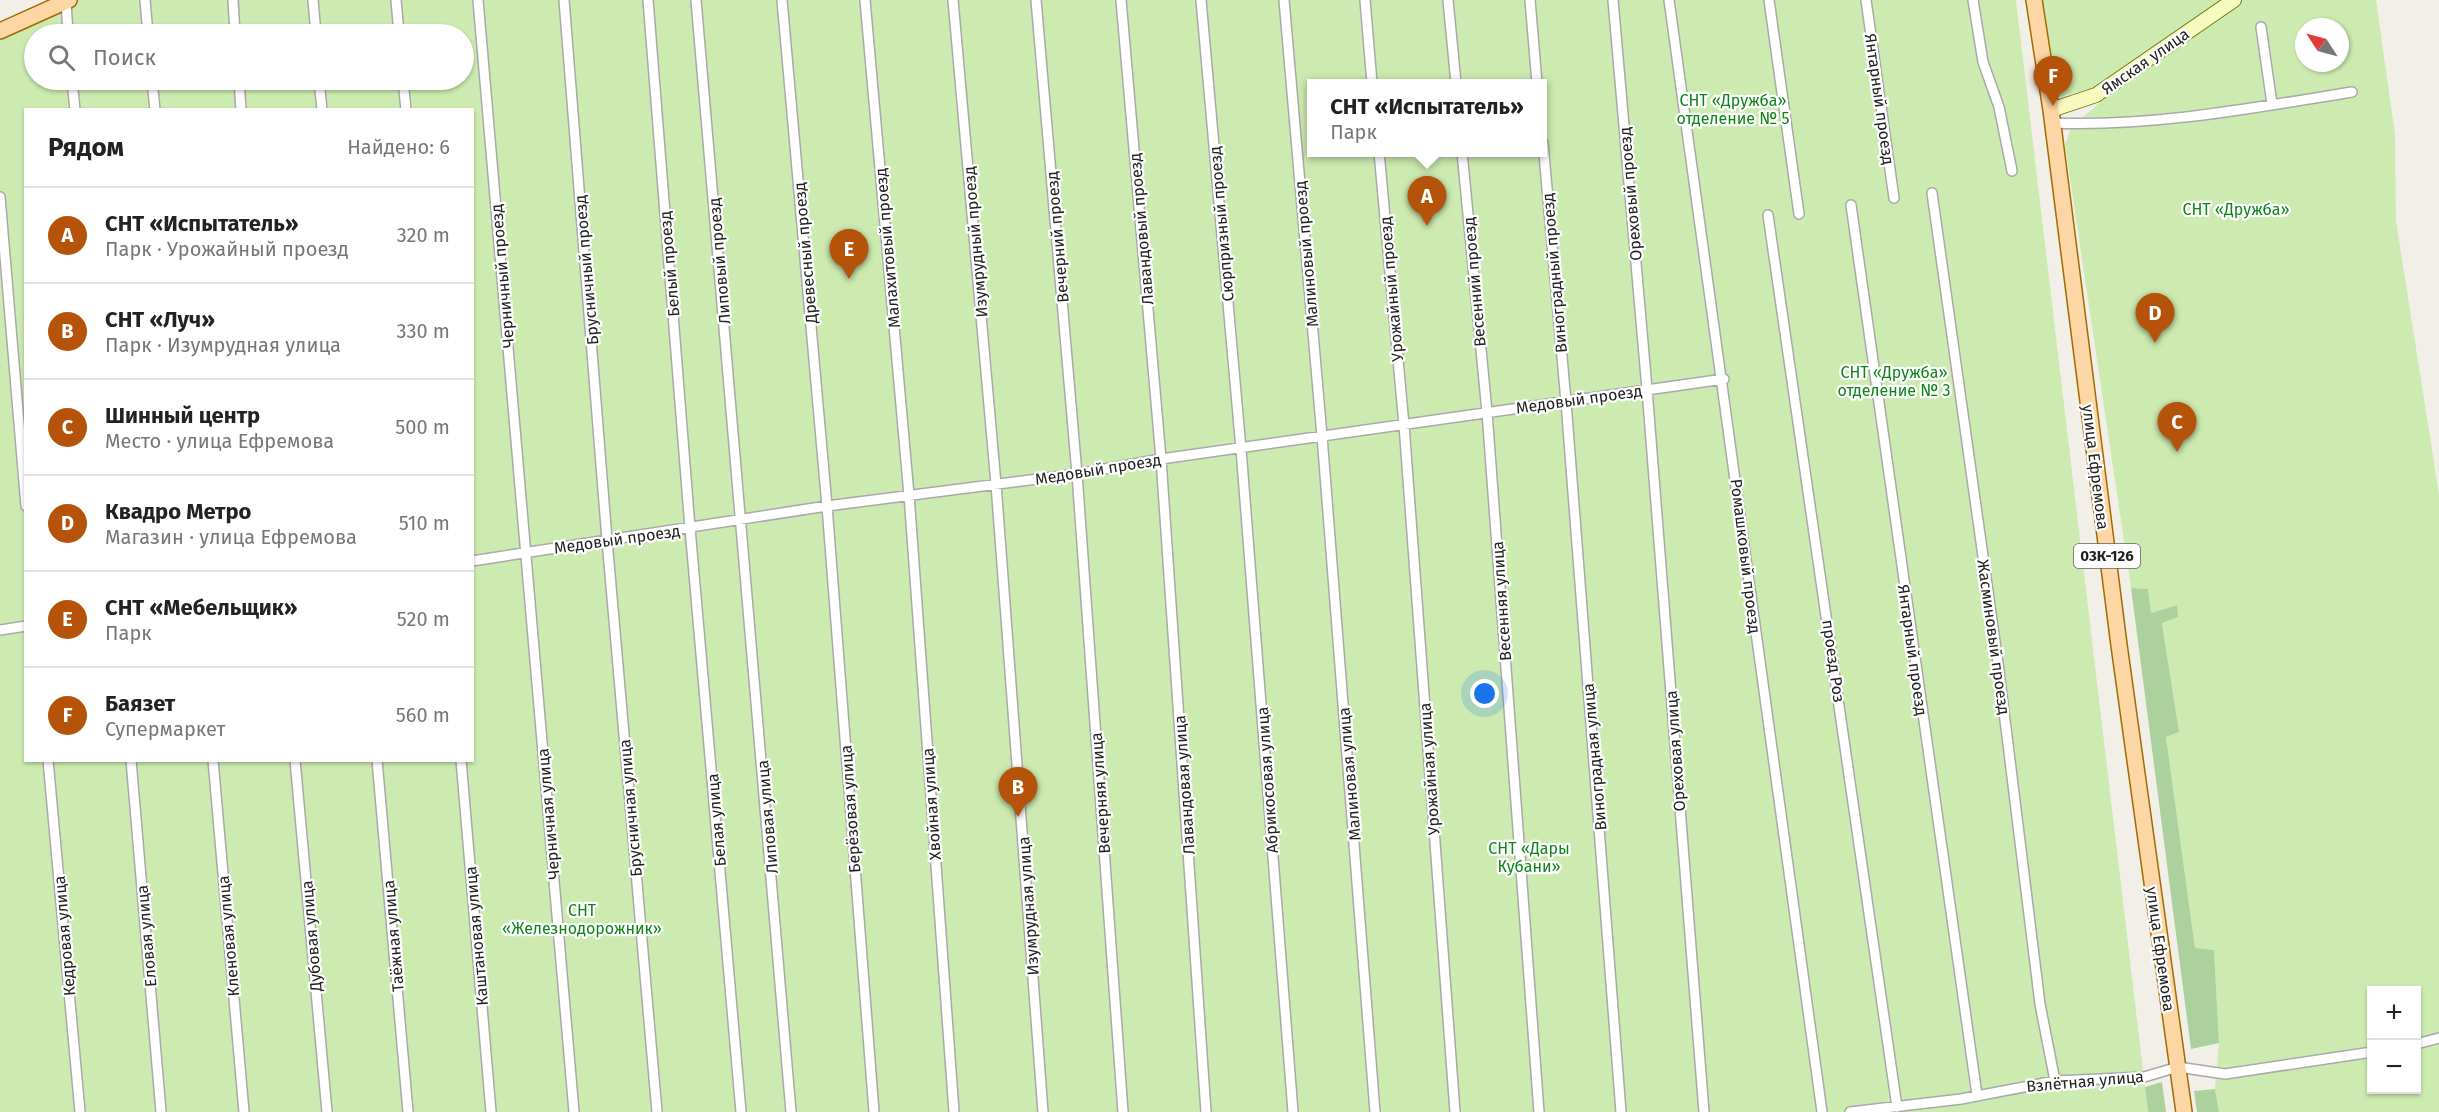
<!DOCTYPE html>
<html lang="ru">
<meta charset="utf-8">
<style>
:root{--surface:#fff;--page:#f6f6f6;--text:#222;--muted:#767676;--line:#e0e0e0;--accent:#b45309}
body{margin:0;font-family:"Fira Sans",sans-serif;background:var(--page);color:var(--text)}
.controls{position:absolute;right:18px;bottom:18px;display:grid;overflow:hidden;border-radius:0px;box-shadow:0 2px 4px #0004}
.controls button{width:54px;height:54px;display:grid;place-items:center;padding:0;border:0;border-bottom:2px solid var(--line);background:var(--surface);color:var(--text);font:30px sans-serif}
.compass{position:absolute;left:2295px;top:18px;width:54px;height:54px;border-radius:50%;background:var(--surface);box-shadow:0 2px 4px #0004;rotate:306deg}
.you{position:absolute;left:1485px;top:694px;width:21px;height:21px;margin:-15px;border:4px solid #fff;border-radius:50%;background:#1a73e8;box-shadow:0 0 0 9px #1a73e833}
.badge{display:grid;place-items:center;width:39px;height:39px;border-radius:50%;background:var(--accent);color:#fff;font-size:20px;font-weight:700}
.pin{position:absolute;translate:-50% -50px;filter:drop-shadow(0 2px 3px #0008)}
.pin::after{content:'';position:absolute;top:32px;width:21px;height:18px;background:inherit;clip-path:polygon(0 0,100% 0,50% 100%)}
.popup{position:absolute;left:1307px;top:79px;width:240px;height:78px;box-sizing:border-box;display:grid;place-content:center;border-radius:0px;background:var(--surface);filter:drop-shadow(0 2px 4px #0005);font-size:20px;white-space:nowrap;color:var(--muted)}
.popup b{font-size:22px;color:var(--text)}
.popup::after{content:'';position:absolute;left:50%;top:100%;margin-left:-12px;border:12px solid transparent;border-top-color:var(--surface)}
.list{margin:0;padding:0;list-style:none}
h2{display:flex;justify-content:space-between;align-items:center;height:78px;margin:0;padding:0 24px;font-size:26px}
h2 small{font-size:20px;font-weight:400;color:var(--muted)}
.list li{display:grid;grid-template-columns:39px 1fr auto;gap:18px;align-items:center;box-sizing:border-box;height:96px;padding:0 24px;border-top:2px solid var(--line)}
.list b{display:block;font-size:22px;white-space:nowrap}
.list p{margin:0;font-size:20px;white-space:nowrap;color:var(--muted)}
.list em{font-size:20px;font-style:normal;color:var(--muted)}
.icon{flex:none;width:33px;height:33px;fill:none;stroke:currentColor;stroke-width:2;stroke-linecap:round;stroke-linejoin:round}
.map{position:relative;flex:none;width:2439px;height:1112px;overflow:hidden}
.search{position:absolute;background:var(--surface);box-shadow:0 2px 4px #0004;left:24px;top:24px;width:450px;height:66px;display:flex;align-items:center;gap:15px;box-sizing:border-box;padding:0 21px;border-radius:33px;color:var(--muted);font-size:22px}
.panel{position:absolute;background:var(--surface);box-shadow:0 2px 4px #0004;left:24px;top:108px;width:450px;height:654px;border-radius:0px}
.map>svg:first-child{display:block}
</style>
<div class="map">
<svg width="2439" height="1112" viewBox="0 0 2439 1112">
<rect width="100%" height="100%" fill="#f2efe9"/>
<path fill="#cdebb0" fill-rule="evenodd" d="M69,0H2016L2148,1112H0V31ZM34,34H464V80H34ZM1312,83H1543V152H1312ZM26,110H472V760H26Z
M2043,0H2234L2097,88L2057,97Z
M2239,0H2376L2395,134L2396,221L2439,494V1112H2219L2215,1089L2219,1043L2214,950L2195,948L2166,737L2179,732L2162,622L2176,605L2151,613L2148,589L2131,588L2065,145L2071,128L2099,103L2096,97ZM2304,27H2340V63H2304ZM2372,990H2416V1090H2372Z"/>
<path fill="#add19e" d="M2131,588L2148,589L2151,613L2177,605L2178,617L2162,623L2179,732L2166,737L2195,948L2214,950L2219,1043L2191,1049Z
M2162,1082L2166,1112H2148L2145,1087Z
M2215,1089L2219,1112H2197L2194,1091Z"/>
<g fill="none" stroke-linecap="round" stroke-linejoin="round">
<g stroke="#a9a9a9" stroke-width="12">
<path id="street" d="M145,0L148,34
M233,0L235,34
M313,0L316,34
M396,0L399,34
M478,0L574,1112
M564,0L607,540L657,1112
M648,0L690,528L741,1112
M696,0L791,1112
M782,0L827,506L874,1112
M865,0L909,495L954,1112
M953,0L996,484L1043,1112
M1036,0L1077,474L1123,1112
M1121,0L1161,459L1206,1112
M1201,0L1241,449L1293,1112
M1284,0L1322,436L1375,1112
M1365,0L1372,83
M1448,0L1456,83
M1530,0L1537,83
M1613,0L1647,389L1704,1112
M1669,0C1722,370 1771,741 1822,1112
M1769,0L1799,214
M1866,0L1894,198
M1973,0L1983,62L1999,107L2012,171
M66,2L68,34
M2261,27L2272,104
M72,80L75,110
M152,80L155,110
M239,80L241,110
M319,80L322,110
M403,80L406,110
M2052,123C2153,127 2252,108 2352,92
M1543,143L1566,402L1621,1112
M1379,152L1404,425L1455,1112
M1462,152L1487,412L1539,1112
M1932,193L1998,663L2040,1004L2055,1081
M0,197L26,506
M1851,205L1977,1095
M1768,215L1897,1107
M472,561L827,506L1077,474L1161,459L1724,379
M0,630L26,626
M48,760L80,1112
M131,760L161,1112
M213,760L244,1112
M295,760L327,1112
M377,760L408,1112
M461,760L491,1112
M2416,1044L2439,1038
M1850,1112L1961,1099L2055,1081L2144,1077L2178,1067L2225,1074L2372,1052"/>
</g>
<g stroke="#707d05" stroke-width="16">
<path id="secondary" d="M2051,110L2096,95L2234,0"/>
</g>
<g stroke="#a06b00" stroke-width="18">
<path id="primary" d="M2034,0L2051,110L2119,645L2184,1112
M0,31L69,0"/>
</g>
<use href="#street" stroke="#fff" stroke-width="9"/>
<use href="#secondary" stroke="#f7fabf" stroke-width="14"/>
<use href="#primary" stroke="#fcd6a4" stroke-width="15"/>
</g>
<g text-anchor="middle" stroke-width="4.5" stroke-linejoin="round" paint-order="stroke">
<rect fill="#fff" stroke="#646464" stroke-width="1.5" x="2074" y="544" width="66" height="24" rx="4.5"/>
<g font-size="15" font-weight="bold" fill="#222">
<text x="2107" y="561">03К-126</text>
</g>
<g font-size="16" fill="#222" stroke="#fff">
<text transform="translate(2145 61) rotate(-35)" y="6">Ямская улица</text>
<text transform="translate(1880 99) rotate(82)" y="6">Янтарный проезд</text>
<text transform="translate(1630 194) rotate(-95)" y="6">Ореховый проезд</text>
<text transform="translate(1221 224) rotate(-95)" y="6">Сюрпризный проезд</text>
<text transform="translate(1141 229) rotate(-95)" y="6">Лавандовый проезд</text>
<text transform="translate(1057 237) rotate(-95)" y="6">Вечерний проезд</text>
<text transform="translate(975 242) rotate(-95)" y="6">Изумрудный проезд</text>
<text transform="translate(887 248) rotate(-95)" y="6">Малахитовый проезд</text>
<text transform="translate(805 253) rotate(-95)" y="6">Древесный проезд</text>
<text transform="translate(1306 254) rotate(-95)" y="6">Малиновый проезд</text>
<text transform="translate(719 261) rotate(-95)" y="6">Липовый проезд</text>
<text transform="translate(669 264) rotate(-95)" y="6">Белый проезд</text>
<text transform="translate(586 270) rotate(-95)" y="6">Брусничный проезд</text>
<text transform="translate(1554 273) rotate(-95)" y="6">Виноградный проезд</text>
<text transform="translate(502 276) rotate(-95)" y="6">Черничный проезд</text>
<text transform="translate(1474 282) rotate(-95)" y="6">Весенний проезд</text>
<text transform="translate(1391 289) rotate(-95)" y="6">Урожайный проезд</text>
<text transform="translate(1579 399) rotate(-8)" y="6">Медовый проезд</text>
<text transform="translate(2096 467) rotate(83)" y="6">улица Ефремова</text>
<text transform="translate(1098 469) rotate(-9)" y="6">Медовый проезд</text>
<text transform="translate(617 539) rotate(-8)" y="6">Медовый проезд</text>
<text transform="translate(1746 556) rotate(83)" y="6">Ромашковый проезд</text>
<text transform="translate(1501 601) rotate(-94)" y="6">Весенняя улица</text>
<text transform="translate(1994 637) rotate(82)" y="6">Жасминовый проезд</text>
<text transform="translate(1913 650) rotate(82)" y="6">Янтарный проезд</text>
<text transform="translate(1834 661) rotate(82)" y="6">проезд Роз</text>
<text transform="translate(1675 751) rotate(-94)" y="6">Ореховая улица</text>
<text transform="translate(1594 757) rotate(-95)" y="6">Виноградная улица</text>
<text transform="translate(1429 769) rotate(-94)" y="6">Урожайная улица</text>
<text transform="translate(1349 774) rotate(-95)" y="6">Малиновая улица</text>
<text transform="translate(1267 780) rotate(-94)" y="6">Абрикосовая улица</text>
<text transform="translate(1184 785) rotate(-94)" y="6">Лавандовая улица</text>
<text transform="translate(1100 793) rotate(-94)" y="6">Вечерняя улица</text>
<text transform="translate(931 804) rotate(-94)" y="6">Хвойная улица</text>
<text transform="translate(630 808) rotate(-95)" y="6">Брусничная улица</text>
<text transform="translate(850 809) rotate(-94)" y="6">Берёзовая улица</text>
<text transform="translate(548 814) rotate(-95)" y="6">Черничная улица</text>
<text transform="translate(767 817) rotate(-95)" y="6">Липовая улица</text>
<text transform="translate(716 820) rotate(-95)" y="6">Белая улица</text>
<text transform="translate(1028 906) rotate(-94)" y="6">Изумрудная улица</text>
<text transform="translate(64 936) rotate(-95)" y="6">Кедровая улица</text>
<text transform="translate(146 936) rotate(-95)" y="6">Еловая улица</text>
<text transform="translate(228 936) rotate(-95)" y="6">Кленовая улица</text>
<text transform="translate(311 936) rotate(-95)" y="6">Дубовая улица</text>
<text transform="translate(393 936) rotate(-95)" y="6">Таёжная улица</text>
<text transform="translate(476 936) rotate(-95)" y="6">Каштановая улица</text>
<text transform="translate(2161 949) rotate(82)" y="6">улица Ефремова</text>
<text transform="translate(2085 1081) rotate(-5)" y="6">Взлётная улица</text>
</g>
<g font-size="16" fill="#0c8416" stroke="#fff">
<text x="1733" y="106">СНТ «Дружба»<tspan x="1733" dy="18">отделение № 5</tspan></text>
<text x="2236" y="215">СНТ «Дружба»</text>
<text x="1894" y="378">СНТ «Дружба»<tspan x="1894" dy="18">отделение № 3</tspan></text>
<text x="1529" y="854">СНТ «Дары<tspan x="1529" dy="18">Кубани»</tspan></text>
<text x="582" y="916">СНТ<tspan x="582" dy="18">«Железнодорожник»</tspan></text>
</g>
</g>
</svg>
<div class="controls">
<button>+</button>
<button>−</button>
</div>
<svg class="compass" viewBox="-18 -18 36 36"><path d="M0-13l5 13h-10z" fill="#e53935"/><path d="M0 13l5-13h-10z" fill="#767676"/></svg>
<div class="you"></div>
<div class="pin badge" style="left:1427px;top:226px">A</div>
<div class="popup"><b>СНТ «Испытатель»</b>Парк</div>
<div class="pin badge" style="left:1018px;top:817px">B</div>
<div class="pin badge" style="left:2177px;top:452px">C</div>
<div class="pin badge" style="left:2155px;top:343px">D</div>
<div class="pin badge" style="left:849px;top:279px">E</div>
<div class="pin badge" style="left:2053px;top:106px">F</div>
<div class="search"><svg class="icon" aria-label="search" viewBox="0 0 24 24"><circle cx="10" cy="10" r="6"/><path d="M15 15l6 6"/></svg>Поиск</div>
<section class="panel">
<h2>Рядом<small>Найдено: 6</small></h2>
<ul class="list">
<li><span class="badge">A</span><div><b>СНТ «Испытатель»</b><p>Парк · Урожайный проезд</p></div><em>320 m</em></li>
<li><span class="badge">B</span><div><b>СНТ «Луч»</b><p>Парк · Изумрудная улица</p></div><em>330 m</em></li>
<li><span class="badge">C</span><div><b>Шинный центр</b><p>Место · улица Ефремова</p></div><em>500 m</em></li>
<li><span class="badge">D</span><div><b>Квадро Метро</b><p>Магазин · улица Ефремова</p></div><em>510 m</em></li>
<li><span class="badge">E</span><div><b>СНТ «Мебельщик»</b><p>Парк</p></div><em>520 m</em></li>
<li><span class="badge">F</span><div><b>Баязет</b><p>Супермаркет</p></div><em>560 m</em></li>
</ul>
</section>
</div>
